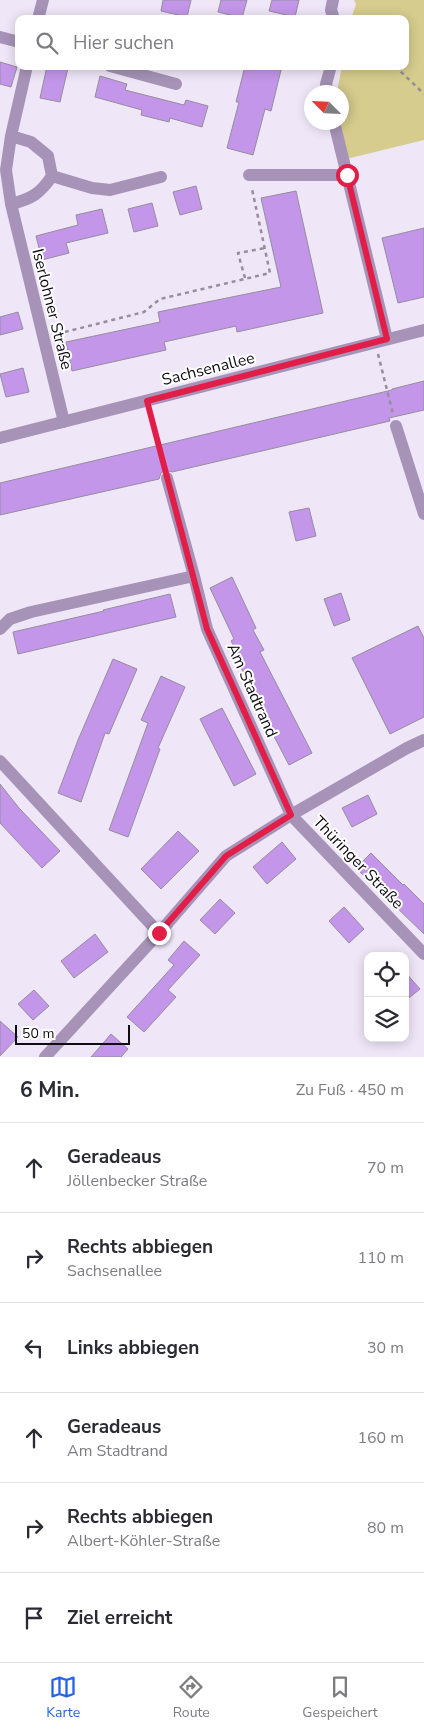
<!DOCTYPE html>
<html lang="de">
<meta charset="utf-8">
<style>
:root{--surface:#fff;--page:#f2f2f3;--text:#2b2b33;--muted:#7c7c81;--line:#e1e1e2;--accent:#2563eb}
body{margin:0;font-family:"Nunito Sans",sans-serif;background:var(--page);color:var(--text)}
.controls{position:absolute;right:15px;bottom:15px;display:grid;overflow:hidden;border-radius:10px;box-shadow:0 2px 12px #0003}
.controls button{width:45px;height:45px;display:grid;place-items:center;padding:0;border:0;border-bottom:1px solid var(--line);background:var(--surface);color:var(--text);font:25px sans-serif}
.compass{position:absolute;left:304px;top:85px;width:45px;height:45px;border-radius:50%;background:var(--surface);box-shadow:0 2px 12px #0003;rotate:294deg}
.scale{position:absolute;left:15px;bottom:12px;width:115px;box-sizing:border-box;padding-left:5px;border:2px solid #100d12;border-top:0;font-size:14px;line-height:18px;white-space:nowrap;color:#100d12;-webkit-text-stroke:4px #fff;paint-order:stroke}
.stop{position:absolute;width:15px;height:15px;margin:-11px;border:4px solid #e11d48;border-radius:50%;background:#fff}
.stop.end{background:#e11d48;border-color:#fff;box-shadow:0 1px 5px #0008}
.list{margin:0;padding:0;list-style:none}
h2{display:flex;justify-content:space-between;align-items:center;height:65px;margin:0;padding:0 20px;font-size:21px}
h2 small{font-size:16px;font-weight:400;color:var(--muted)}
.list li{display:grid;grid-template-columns:32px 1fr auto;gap:15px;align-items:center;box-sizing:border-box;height:90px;padding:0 20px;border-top:1px solid var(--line)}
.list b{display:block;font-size:19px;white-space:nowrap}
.list p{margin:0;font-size:16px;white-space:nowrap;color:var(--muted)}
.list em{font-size:16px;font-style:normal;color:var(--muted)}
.icon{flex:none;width:28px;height:28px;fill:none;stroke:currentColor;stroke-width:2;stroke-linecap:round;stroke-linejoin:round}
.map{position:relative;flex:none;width:424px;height:1057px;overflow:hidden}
.search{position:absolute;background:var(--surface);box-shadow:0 2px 12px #0003;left:15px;right:15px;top:15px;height:55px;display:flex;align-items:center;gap:12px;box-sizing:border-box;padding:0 18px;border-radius:10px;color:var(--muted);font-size:19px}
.sheet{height:605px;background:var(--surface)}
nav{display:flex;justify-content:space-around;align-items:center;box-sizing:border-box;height:70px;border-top:1px solid var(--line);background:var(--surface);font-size:14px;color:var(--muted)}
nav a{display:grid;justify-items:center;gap:2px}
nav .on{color:var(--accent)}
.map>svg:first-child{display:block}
</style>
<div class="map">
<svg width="424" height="1057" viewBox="0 0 424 1057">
<rect width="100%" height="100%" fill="#efe6f8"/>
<path fill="#d5cc8d" d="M354,0H424V140L342,160L339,123L342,122V92H337L342,66H405V19H351L356,4Z"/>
<path fill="#c396e9" stroke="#958d9d" d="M163,0H191L187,17L161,11Z
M221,0H247L242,18L218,12Z
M272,0H299L295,17L269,11Z
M0,62L17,67L11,87L0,84Z
M47,66L68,68L60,102L40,98Z
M245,66H282L271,111L265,109L253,155L227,148L239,102H236Z
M100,76L127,84L125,90L184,105L186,100L208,106L202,127L170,118L169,122L141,115L142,110L95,97Z
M196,186L202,209L180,215L173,192Z
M296,191L323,313L237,332L236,326L164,342L166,350L72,371L66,342L160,322L158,312L281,287L261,198Z
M152,203L158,226L134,232L128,209Z
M102,209L108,233L66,243L69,253L42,260L36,236L78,225L76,215Z
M424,228V297L398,303L382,238Z
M18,312L23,329L0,335V317Z
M23,368L29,392L6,397L0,374Z
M424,381V410L389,418L390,421L172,472L165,470L161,473L159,479L0,515V483L392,390V389Z
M309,508L316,536L296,541L289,512Z
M232,577L256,628L253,630L264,650L260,652L312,753L289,765L256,702L258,700L239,664L242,662L231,641L234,639L210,588Z
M341,593L350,620L334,626L324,599Z
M170,594L176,617L18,654L13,632L104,611L103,610Z
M418,626L424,638V717L390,734L352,658Z
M113,659L137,669L109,734L105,733L81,802L58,793L78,740Z
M161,676L185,687L158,748L160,749L128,837L109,830L148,723L141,720Z
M222,708L256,774L234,786L200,719Z
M0,784L19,808L60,851L42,868L0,823Z
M368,795L377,814L352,827L342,808Z
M178,831L199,851L161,889L141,869Z
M282,842L296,859L267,884L253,867Z
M371,853L403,885L404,884L424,904V934L356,868Z
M220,899L235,913L215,934L200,920Z
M344,907L364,929L349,943L329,921Z
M95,934L108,952L74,978L61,961Z
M184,941L200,955L168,990L176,997L144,1032L127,1017L174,965L168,960Z
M405,972L420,989L405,1001Z
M34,990L49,1006L33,1020L18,1004Z
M0,1021L18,1037L0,1056Z
M111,1034L128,1049L121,1057H91Z"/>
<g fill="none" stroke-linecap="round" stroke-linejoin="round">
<path stroke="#958f9b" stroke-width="2.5" stroke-dasharray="4 4" stroke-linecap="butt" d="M395,66L424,94
M245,278L238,253L265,248
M57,334L144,312L160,299L270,273L252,189
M378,354L393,414
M151,414L164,464"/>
<path stroke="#a693b7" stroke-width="12" d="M333,0L331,10L334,19
M38,19L43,0
M0,37L19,42
M27,66L11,136L6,170L11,204L64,422
M110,66L176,84
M328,92L326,84L331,66
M334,122L347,175
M249,175H347L387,339
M52,176L92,188L110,190L161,177
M11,204C31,199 40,194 52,176L48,156L31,142L11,136
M396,426L424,514
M0,438L424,330
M167,478L194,576
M0,629L10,619L31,612L194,576L207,629L291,815L424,954
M0,761L159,933
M45,1057L159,933L226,856L291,815L407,748L424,740"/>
</g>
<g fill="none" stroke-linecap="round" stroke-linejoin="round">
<path stroke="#e11d48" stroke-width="6" d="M159,933L226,856L291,815L207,629L147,401L387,339L347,175"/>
</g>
<g text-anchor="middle" stroke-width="4" stroke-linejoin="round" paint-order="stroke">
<g font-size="16" fill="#100d12" stroke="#fff">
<text transform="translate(53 309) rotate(76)" y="6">Iserlohner Straße</text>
<text transform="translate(208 368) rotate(-14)" y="6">Sachsenallee</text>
<text transform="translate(253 690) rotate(66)" y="6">Am Stadtrand</text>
<text transform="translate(359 862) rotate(46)" y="6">Thüringer Straße</text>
</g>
</g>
</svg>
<div class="controls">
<button><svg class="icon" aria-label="locate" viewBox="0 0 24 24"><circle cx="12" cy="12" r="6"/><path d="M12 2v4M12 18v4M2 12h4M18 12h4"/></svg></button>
<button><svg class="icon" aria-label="layers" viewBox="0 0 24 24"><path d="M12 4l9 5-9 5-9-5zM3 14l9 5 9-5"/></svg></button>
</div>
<svg class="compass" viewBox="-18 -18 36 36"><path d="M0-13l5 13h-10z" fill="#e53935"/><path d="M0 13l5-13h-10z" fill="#7c7c81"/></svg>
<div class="scale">50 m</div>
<div class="stop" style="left:347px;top:175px"></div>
<div class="stop end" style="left:159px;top:933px"></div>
<div class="search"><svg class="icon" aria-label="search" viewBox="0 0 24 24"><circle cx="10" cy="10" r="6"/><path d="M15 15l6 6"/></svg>Hier suchen</div>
</div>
<section class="sheet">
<h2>6 Min.<small>Zu Fuß · 450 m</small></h2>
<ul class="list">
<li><svg class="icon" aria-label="ahead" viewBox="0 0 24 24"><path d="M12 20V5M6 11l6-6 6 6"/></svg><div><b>Geradeaus</b><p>Jöllenbecker Straße</p></div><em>70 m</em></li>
<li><svg class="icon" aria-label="right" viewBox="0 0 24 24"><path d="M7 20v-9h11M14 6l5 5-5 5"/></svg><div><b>Rechts abbiegen</b><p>Sachsenallee</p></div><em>110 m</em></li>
<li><svg class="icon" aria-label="left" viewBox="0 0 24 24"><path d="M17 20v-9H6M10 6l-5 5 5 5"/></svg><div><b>Links abbiegen</b></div><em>30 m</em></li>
<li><svg class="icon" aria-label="ahead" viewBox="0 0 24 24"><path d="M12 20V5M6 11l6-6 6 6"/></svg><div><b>Geradeaus</b><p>Am Stadtrand</p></div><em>160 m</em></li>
<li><svg class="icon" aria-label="right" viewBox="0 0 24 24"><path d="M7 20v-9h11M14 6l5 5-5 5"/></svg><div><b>Rechts abbiegen</b><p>Albert-Köhler-Straße</p></div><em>80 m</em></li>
<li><svg class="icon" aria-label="arrive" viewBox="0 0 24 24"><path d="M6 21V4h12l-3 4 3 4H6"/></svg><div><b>Ziel erreicht</b></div></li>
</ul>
</section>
<nav>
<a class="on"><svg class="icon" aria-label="map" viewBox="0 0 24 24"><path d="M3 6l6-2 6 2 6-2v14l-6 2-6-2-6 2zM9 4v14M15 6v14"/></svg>Karte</a>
<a><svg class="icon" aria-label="directions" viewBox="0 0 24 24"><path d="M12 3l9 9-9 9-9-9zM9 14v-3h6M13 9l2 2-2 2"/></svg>Route</a>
<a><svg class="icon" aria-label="saved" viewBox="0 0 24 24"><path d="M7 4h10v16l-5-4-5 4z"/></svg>Gespeichert</a>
</nav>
